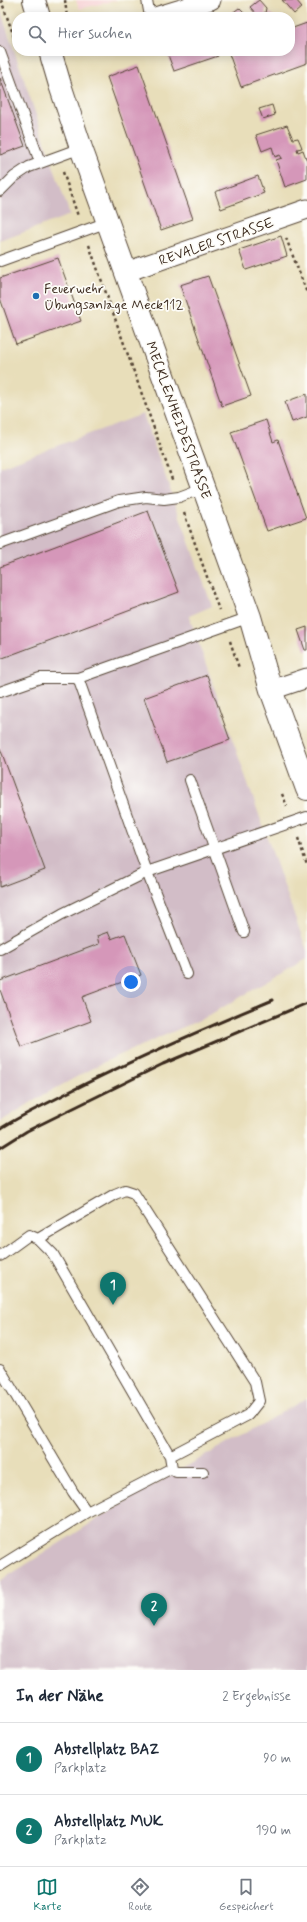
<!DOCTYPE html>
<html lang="de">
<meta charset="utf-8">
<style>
:root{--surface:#fff;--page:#f6f6f7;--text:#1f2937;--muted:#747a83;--line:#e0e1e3;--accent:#0f766e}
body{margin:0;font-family:Mynerve,sans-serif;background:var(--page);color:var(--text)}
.you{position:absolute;left:131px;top:982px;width:14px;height:14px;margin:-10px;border:3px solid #fff;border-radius:50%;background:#1a73e8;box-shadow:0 0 0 6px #1a73e833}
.badge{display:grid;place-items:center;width:26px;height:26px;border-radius:50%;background:var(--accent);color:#fff;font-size:13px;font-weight:700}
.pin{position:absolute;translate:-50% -33px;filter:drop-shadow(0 1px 2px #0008)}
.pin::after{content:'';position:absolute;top:21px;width:14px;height:12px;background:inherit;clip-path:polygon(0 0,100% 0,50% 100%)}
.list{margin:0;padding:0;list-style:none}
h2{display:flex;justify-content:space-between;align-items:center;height:52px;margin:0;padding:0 16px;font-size:17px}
h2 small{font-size:13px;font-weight:400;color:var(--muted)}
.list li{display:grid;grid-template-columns:26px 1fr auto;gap:12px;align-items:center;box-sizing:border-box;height:72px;padding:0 16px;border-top:1px solid var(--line)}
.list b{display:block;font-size:15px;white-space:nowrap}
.list p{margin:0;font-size:13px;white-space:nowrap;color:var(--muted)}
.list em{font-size:13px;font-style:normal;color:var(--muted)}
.icon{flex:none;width:22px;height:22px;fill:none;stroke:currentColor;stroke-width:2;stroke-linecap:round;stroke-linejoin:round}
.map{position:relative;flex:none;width:307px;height:1670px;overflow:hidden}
.search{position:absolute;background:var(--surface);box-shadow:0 2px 10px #0003;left:12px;right:12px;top:12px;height:44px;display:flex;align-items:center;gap:10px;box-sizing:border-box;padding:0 14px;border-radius:16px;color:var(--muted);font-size:15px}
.sheet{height:196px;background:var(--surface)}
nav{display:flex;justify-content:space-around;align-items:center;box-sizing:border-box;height:56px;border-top:1px solid var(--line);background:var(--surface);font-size:11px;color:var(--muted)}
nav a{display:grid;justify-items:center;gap:2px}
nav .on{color:var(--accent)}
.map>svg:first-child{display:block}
</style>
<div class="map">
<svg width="307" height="1670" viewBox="0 0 307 1670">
<rect width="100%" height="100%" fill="#fdfcf7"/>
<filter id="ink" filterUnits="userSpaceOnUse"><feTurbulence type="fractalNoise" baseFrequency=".025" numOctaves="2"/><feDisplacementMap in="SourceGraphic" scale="8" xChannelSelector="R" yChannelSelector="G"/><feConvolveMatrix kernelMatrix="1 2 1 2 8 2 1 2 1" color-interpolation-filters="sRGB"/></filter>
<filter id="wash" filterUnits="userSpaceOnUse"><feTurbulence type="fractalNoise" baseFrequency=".012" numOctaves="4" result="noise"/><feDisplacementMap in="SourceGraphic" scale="16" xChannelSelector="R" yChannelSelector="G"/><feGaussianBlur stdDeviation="0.9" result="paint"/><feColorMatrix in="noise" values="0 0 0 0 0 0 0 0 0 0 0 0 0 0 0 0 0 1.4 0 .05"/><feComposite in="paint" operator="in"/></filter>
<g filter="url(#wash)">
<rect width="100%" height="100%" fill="#e8deba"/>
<path fill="#f7cfd3" d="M76,0H118L79,9Z"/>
<path fill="#d2bdc7" d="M0,9L70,215L0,241Z
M143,414L212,606L189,616L307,951V959L204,1018L104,1062L38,1098L0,1122V467Z
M307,1398V1670H0V1581L134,1496Z"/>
<g id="blocks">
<path fill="#d597b9" d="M259,0L266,8L265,13L267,16L270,13L274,17H259L250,7Z
M282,0H296L302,7L294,14Z
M239,8L248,17H233L231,14Z
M307,23V63L241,87L228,51H290V29Z
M177,51H216L218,56L174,71L168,55Z
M139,65L193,219L161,230L107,77Z
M0,78L25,146L0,155Z
M272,105L275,115L263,119L259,109Z
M287,125L293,139L298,138L301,145L302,148L297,149L298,152L303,150L307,161V179L285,187L276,160L282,158L280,155L275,157L272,147L262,151L256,135Z
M258,176L264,193L221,209L215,192Z
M281,236L287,256L246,270L239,250Z
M58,258L81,321L16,344L0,298V278Z
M208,276L251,396L222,406L180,285Z
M307,394V417L292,422L285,402Z
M266,420L273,442L278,440L306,518L267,531L231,432Z
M148,511L179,592L0,659V567Z
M307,627V650H305L298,630Z
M207,675L230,740L167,762L144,698Z
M0,748L45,870L0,887Z
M108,932L111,939L125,934L141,975L82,997L91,1021L21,1047L0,990V981L99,944L97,936Z"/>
</g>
</g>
<g filter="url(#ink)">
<use href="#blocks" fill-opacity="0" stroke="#554535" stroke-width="1"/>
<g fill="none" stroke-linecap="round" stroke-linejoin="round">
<g stroke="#554535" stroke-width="12">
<path id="service" d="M147,0L150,17
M0,52L40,162
M0,191L14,177L29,167L81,148
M0,261L108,222
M0,544L119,501L146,497L164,499L179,497L203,488
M78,678L147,872L187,974
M0,692L40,678H78L250,617
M190,780L244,932
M0,949L62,914L147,872L307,817
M38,1239L115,1194L125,1190L134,1193L255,1382L259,1401L248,1415L170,1456
M0,1256L29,1235L38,1239L53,1254L170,1456L172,1468L176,1472H203
M0,1369L73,1492L87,1512L172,1468
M0,1566L87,1512"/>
</g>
<g stroke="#554535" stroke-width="21">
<path id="minor" d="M155,17L211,0
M126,272L307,209
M271,690L307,678"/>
</g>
<g stroke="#554535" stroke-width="24">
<path id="secondary" d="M34,0L39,17
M50,51L60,85L81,148L250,617L271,690L307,789"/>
</g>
<path stroke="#554535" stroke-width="2.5" stroke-dasharray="3 3" stroke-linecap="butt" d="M1,0L17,45
M65,0L67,17
M63,172L78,216
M286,238L307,293
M89,245L173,482
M184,513L219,610
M230,641L239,668
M282,794L287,806
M298,838L307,865"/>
<use href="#service" stroke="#fff" stroke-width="10"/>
<use href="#minor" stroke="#fff" stroke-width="19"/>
<use href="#secondary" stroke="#fff" stroke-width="22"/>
<path stroke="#3b2a1e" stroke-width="3" d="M0,1129C21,1115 45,1105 67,1093C134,1059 203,1029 273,1000
M0,1148L27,1131L163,1064L307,1003"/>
</g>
</g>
<circle fill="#1f6fb2" stroke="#fdfcf7" stroke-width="1.5" cx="36" cy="296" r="4"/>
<g text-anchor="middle" stroke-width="3.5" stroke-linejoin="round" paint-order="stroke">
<g font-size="14" fill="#3b2a1e" stroke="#fdfcf7">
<text transform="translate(216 241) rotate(-19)" y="5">REVALER STRASSE</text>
<text transform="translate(179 420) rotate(70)" y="5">MECKLENHEIDESTRASSE</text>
</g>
<g font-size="14" fill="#3b2a1e" stroke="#fdfcf7" text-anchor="start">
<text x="44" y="293">Feuerwehr<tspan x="44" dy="16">Übungsanlage Meck112</tspan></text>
</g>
</g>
</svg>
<div class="you"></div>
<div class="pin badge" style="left:113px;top:1305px">1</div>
<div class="pin badge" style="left:154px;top:1626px">2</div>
<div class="search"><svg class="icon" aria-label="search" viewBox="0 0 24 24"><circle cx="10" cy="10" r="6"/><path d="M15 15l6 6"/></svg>Hier suchen</div>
</div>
<section class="sheet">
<h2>In der Nähe<small>2 Ergebnisse</small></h2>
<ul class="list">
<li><span class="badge">1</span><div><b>Abstellplatz BAZ</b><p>Parkplatz</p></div><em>90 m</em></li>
<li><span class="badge">2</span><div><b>Abstellplatz MUK</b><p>Parkplatz</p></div><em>190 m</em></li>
</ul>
</section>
<nav>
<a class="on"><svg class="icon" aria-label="map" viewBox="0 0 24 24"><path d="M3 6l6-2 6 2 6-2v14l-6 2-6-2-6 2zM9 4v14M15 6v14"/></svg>Karte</a>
<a><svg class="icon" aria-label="directions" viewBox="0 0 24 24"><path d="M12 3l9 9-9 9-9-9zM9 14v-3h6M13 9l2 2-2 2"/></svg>Route</a>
<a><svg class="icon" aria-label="saved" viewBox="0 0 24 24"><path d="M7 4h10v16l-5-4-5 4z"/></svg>Gespeichert</a>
</nav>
